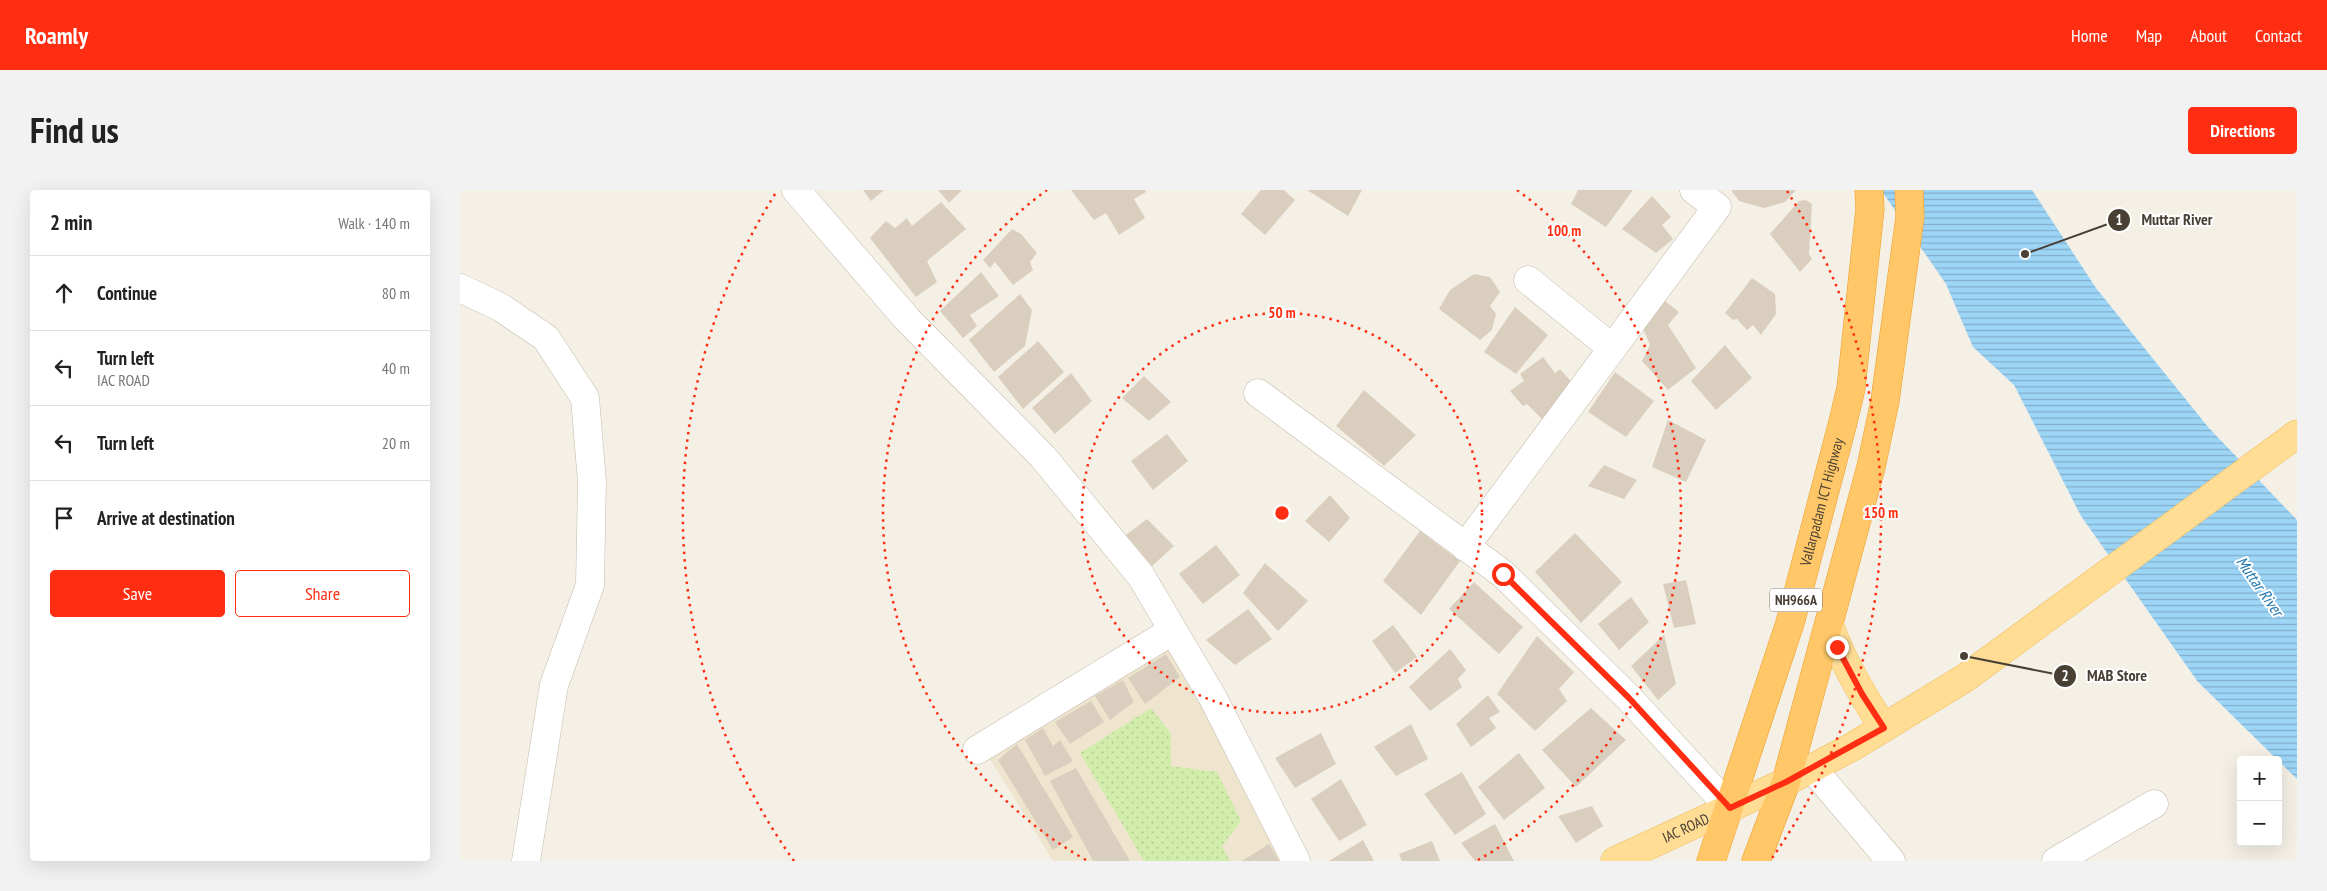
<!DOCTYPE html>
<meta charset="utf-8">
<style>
:root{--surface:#fff;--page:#f2f2f2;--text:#222;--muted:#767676;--line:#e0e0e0;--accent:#ff2e13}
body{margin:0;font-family:"PT Sans Narrow",sans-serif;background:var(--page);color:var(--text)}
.controls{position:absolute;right:15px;bottom:15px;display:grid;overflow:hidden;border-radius:5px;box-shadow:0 5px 20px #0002}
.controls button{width:45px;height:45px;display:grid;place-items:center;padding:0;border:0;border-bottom:1px solid var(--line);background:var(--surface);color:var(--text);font:25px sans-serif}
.stop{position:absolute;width:15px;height:15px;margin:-11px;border:4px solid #ff2e13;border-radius:50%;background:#fff}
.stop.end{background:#ff2e13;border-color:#fff;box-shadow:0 1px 5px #0008}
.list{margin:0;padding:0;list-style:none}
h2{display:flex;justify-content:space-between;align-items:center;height:65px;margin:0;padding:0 20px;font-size:21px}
h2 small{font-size:16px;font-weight:400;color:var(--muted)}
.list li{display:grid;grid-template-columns:32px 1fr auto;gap:15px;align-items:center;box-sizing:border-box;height:75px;padding:0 20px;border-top:1px solid var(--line)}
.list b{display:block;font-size:19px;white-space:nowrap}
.list p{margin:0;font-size:16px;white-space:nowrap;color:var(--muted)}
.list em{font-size:16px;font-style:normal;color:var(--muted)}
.actions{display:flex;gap:10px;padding:15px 20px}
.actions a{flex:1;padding:11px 0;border:1px solid var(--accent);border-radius:5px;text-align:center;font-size:18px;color:var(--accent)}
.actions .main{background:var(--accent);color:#fff}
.icon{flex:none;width:28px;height:28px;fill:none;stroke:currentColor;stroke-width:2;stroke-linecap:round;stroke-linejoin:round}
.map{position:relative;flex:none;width:1837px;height:671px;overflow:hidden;border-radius:5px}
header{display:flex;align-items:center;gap:30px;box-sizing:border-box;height:70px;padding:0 25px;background:var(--accent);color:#fff}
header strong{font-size:24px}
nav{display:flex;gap:28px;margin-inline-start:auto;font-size:18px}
.intro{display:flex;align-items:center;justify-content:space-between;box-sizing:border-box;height:120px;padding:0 30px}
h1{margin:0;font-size:35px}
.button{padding:12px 22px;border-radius:5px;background:var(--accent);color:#fff;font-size:18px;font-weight:700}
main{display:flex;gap:30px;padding:0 30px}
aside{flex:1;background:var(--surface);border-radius:5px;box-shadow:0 5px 20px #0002}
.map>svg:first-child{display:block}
</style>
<header>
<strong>Roamly</strong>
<nav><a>Home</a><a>Map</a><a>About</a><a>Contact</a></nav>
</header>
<div class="intro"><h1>Find us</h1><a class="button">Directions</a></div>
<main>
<aside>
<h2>2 min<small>Walk · 140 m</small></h2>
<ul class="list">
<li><svg class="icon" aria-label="ahead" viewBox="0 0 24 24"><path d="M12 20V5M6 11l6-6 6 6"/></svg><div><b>Continue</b></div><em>80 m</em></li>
<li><svg class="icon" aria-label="left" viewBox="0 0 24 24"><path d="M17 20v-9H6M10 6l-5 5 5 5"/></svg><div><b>Turn left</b><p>IAC ROAD</p></div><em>40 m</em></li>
<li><svg class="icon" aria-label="left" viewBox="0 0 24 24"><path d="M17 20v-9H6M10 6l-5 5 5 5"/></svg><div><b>Turn left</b></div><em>20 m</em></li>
<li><svg class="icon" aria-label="arrive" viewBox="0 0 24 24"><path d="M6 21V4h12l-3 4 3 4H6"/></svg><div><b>Arrive at destination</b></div></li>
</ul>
<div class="actions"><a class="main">Save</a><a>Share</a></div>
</aside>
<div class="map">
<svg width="1837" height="671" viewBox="0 0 1837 671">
<defs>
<pattern id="park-dots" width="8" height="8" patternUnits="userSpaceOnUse" patternTransform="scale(1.25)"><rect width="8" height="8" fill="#d2edab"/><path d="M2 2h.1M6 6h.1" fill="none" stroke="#b6cc94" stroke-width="1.8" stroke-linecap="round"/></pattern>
<pattern id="water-rules" width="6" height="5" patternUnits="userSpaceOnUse" patternTransform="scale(1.25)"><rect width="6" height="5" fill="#9dd5f7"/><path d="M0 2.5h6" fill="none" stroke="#82aec9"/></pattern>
</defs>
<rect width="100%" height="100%" fill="#f5f0e6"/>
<path fill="#efe5cf" d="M710,454L827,671H593L528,566Z"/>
<path fill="url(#park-dots)" d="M691,518L711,544V576L757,582L781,631L762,656L770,671H684L620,563Z"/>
<path fill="url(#water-rules)" d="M1421,0H1572L1636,98L1748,237L1837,330V589L1738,492L1621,326L1554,195L1513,157L1486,94Z"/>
<path fill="#dacebe" d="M403,0H424L411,11Z
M478,0H502L489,13Z
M611,0H685L686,2L674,9L685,28L659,45L646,23L634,30Z
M801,0H824L835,10L805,45L781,24Z
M847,0H902L888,26Z
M1118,0H1173L1146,37L1111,14Z
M1271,0H1336L1325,12L1304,18L1279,11Z
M1192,6L1211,27L1202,35L1213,49L1196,63L1162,39Z
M1346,10L1352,14L1349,64L1352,69L1340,82L1310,44L1339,11Z
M481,12L506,39L467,71L477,92L456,107L410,48L426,31L435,38L447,28L452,36Z
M552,39L561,44L577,63L570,72L573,80L553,95L535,72L530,78L523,70Z
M521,82L539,106L510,125L517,136L503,148L480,121Z
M1014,84L1030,87L1040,102L1030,116L1036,124L1032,140L1020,150L979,119L990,100Z
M1292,88L1315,104L1316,124L1301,145L1293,135L1287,140L1277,129L1273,130L1265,123Z
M560,104L572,120L565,156L534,182L509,150Z
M1205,111L1219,122L1208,135L1236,178L1208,200L1182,171L1190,155L1181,134Z
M1055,117L1088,145L1056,184L1024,162Z
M578,151L604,182L563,219L538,187Z
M1265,155L1292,188L1256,220L1231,191Z
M1083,167L1095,183L1100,179L1117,198L1087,234L1067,214L1063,216L1050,201L1064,191L1060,184Z
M1155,182L1194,211L1166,247L1128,222Z
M611,183L632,211L595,244L572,218Z
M684,186L711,212L689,231L662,208Z
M904,200L956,245L924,276L876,236Z
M1208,230L1246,250L1226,292L1192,277Z
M707,244L728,271L693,300L671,271Z
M1144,275L1177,290L1164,309L1128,296Z
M870,305L890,328L869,352L845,331Z
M687,329L714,356L692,376L666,345Z
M960,341L1000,371L961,425L923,391Z
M1115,343L1162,392L1121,433L1075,382Z
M756,355L780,385L743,414L719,384Z
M805,373L848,411L818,441L783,403Z
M1226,390L1236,434L1214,438L1203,394Z
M1014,392L1063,437L1039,464L989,419Z
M1171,407L1189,432L1159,460L1138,434Z
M788,419L812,449L775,475L746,450Z
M933,435L957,467L935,483L912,451Z
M1204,445L1216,494L1198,510L1171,476Z
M1077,446L1114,482L1099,499L1107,511L1075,541L1037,504Z
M990,459L1006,480L998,489L1002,497L970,521L949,497Z
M706,464L720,487L685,514L668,488Z
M663,490L674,512L650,530L635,506Z
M1028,505L1040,522L1029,528L1036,538L1011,557L996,534Z
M631,511L644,532L610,554L595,532Z
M1131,518L1166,550L1116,597L1082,560Z
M951,534L968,569L936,586L914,557Z
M583,538L593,556L600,550L613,571L585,586L565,550Z
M861,543L876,574L835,598L815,568Z
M557,554L613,647L593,660L538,570Z
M1059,563L1085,598L1044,630L1018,597Z
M616,578L670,671H633L590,591Z
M1002,582L1026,624L995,645L964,604Z
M881,589L907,635L879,651L851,609Z
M1132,616L1143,636L1116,653L1098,626Z
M1035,634L1054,671H1015L1001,653Z
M903,650L914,671H869Z
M972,651L980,671H942L939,664Z
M809,654L819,671H782Z"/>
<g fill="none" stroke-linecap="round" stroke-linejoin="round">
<g stroke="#c4baab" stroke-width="29">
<path id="minor" d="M336,0L447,129L583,267L681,386L753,508L836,671
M1068,90L1152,158
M0,98L40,117L86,148L125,208L132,292L130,395L94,495L66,671
M798,203L1043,384L1169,508L1270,618
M1005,357L1257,17L1234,0
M517,560L712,441
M1352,578L1431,671
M1596,671L1694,614"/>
</g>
<g stroke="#efbd5a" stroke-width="29">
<g id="major">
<path d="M1369,434C1382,471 1402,505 1424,538"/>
<path id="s1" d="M1155,671L1326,592L1392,557L1505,488L1837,244"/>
</g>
</g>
<g stroke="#ec9d29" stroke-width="29">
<g id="highway">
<path id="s2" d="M1251,671L1330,433L1383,232L1391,198L1410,19L1409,0"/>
<path d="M1296,671L1326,592L1411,277L1425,211L1450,27L1449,0"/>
</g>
</g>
<use href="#minor" stroke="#fff" stroke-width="28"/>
<use href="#major" stroke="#ffdd95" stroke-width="28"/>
<use href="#highway" stroke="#ffc767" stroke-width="28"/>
</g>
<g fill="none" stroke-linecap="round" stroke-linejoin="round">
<path stroke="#ff2e13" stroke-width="6" d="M1043,384L1169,508L1270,618L1326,592L1424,538L1402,504L1377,457"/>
</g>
<g fill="none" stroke="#ff2e13" stroke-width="2.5" stroke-dasharray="2.5 5">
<circle cx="822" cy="323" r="200"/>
<path d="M626 670A399 399 0 0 1 587 0M1057 0A399 399 0 0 1 1018 670"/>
<path d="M334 671A599 599 0 0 1 317 1M1327 1A599 599 0 0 1 1310 671"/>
</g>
<g text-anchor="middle" stroke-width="4" stroke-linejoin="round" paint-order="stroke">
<rect fill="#fff" stroke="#7f7972" stroke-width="1" x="1310" y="398.5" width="52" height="23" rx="4"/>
<g font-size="14" font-weight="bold" fill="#484035">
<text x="1336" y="415">NH966A</text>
</g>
<g font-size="15" fill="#484035" stroke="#fff">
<text dy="5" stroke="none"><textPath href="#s2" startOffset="376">Vallarpadam ICT Highway</textPath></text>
<text dy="5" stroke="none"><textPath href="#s1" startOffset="78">IAC ROAD</textPath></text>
</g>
<g font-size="16" font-style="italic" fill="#2178ae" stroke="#fff">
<text transform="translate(1800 396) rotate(55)" y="6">Muttar River</text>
</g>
</g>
<circle cx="822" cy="323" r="8" fill="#ff2e13" stroke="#fff" stroke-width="2.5"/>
<g font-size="15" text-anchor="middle" font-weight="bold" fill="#ff2e13" stroke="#fff" stroke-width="4" stroke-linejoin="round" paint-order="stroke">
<text x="1104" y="46">100 m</text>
<text x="822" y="128">50 m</text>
<text x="1421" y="328">150 m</text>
</g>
<path fill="none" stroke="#484035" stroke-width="2" d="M1565 64L1659 30M1504 466L1605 486"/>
<g fill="#484035" stroke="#fff" stroke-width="2">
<circle cx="1565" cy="64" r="5"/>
<circle cx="1504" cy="466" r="5"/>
<circle cx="1659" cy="30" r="12"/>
<circle cx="1605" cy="486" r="12"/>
</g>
<g font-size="15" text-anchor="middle" font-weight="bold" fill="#fff">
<text x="1659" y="35">1</text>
<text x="1605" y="491">2</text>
</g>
<g font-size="16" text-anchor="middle" font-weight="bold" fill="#484035" stroke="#fff" stroke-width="4" stroke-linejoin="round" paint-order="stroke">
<text x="1717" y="35">Muttar River</text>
<text x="1657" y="491">MAB Store</text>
</g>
</svg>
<div class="controls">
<button>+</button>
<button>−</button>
</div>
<div class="stop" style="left:1043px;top:384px"></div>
<div class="stop end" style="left:1377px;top:457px"></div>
</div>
</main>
